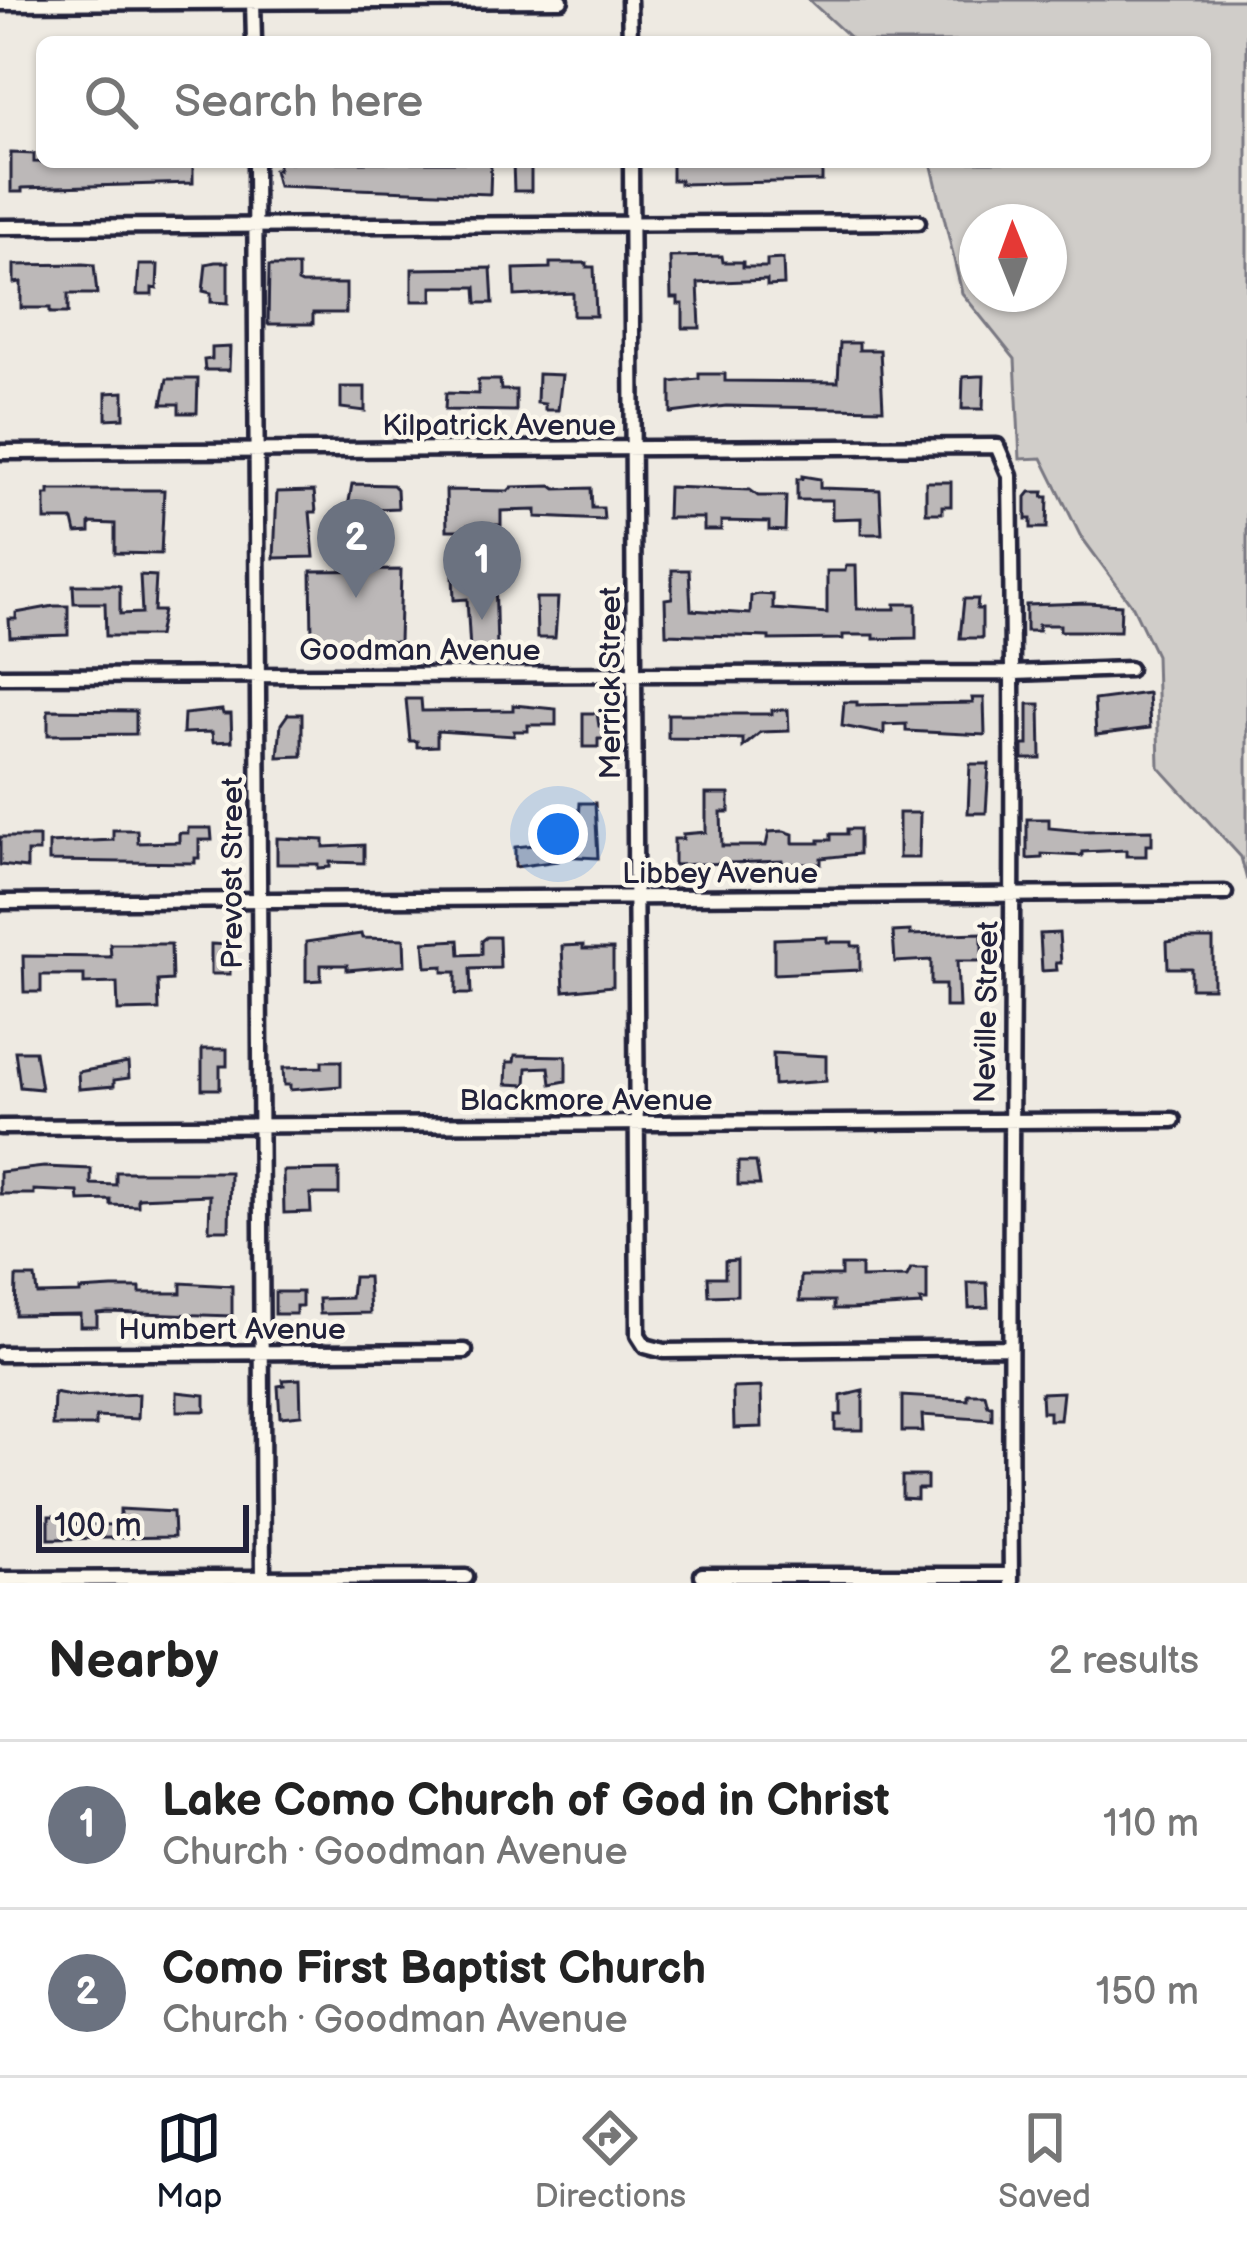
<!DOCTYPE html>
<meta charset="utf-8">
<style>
:root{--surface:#fff;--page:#f6f6f6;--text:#222;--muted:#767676;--line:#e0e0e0;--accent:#111827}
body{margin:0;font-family:"Balsamiq Sans",sans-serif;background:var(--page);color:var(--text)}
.compass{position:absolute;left:959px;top:204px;width:108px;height:108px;border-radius:50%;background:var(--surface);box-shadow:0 3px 9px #0004;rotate:359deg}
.scale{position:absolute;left:36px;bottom:30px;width:213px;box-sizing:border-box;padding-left:12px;border:6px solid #22223b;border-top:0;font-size:33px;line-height:42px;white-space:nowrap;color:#22223b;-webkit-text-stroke:9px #fbf7ec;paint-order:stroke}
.you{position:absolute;left:558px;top:834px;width:42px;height:42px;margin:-30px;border:9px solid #fff;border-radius:50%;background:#1a73e8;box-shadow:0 0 0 18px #1a73e833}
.badge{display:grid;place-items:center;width:78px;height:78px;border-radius:50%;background:var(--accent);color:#fff;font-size:39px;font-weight:700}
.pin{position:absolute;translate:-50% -99px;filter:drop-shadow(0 3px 6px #0008)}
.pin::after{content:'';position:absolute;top:63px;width:42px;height:36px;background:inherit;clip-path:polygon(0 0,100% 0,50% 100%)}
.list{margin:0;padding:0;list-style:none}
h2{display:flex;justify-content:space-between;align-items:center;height:156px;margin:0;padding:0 48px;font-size:51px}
h2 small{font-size:39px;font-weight:400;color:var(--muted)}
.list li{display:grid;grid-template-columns:78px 1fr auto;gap:36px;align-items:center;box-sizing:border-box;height:168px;padding:0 48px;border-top:3px solid var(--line)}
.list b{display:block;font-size:45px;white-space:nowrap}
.list p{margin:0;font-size:39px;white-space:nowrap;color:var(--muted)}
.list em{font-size:39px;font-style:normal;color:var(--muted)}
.icon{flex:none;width:66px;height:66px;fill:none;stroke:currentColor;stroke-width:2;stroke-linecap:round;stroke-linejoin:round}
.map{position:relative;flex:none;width:1247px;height:1583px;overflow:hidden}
.search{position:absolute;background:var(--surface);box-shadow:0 3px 9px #0004;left:36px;right:36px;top:36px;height:132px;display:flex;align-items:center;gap:30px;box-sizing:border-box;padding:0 42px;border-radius:18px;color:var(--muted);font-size:45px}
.sheet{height:492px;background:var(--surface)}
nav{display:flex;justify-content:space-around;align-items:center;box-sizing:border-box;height:168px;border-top:3px solid var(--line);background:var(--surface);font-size:33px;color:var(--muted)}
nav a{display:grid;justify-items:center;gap:6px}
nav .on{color:var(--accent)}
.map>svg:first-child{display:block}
</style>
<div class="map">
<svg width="1247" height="1583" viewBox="0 0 1247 1583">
<rect width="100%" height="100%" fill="#eeeae2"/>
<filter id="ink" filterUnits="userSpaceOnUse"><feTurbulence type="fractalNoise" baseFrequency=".00833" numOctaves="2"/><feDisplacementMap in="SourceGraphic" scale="24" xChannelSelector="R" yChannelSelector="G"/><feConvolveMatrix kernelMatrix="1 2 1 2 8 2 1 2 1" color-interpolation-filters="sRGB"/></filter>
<g filter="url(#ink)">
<path fill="#d0cdc9" stroke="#797882" stroke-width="3" fill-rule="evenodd" d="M809,0H1247V880L1241,857L1159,767L1156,655L1133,607L1080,535L1042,458L1020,459L1015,359L962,293L931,162H1205V42H855ZM977,222H1049V294H977Z"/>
<path fill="#bcb8b8" stroke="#22223b" stroke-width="3" d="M11,153L34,154V162L193,165V183L22,188V192H11Z
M278,162H482L491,163L490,194L278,186L274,170H278Z
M513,162H531V191H514Z
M672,162H822V181L680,184V180H672Z
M722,256L723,262H743V267H767V260L783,259L784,285L767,286V280L698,283L700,328H683V304H678V298H671L670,257Z
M215,262H228V303L211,302V293L203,291L206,264Z
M550,263H587V267H594L596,316H573V293L515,296L514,269L550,268Z
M83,264L94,265L97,294H68V313H50V308H21V282L14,283V265Z
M139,265H158L157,289L152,288V295H137Z
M269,266H298V282L302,284H346V313H313V324H268Z
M491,268L493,303H477L476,287H432V301H412V269Z
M840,343H859V350H880L883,409L726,406L671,413V382L699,379V374H725V381L838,382Z
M230,347L229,370H205L204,360L212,359V348Z
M538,374L562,375L558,410H545V404L537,403Z
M978,376H984L983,409H962L963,377Z
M167,379H198L197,413H179V404H162Z
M478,380H500L501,390H516V411L445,410L446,393L478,394Z
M341,387H365V411L341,408Z
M124,392V418L106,419V393Z
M802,476L820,479V488L880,490L882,534H861V518L832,519V500H797V479H802Z
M926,482H951V506H942V513H926Z
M352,484L393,485L397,489L398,508L353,510L348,507Z
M552,486L556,489L591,488L592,508H603L604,520L536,517V510L501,511V525H468V530H447L446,490L508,491L512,487Z
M668,487L750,490L758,496H786L785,531L769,530V522L721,521V530H704V518H667Z
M49,490H164L161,554L115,553V524L90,523V532L76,533L73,520H45V495H49Z
M314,491L316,512H310L314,557L274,558L277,492Z
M1030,492H1044L1043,497H1048L1047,528H1031V519H1026V497Z
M846,566H856L857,609H895V604H916V638L874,639V635H843V639L769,640V637L666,634L665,599L672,598V570H689L691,610L750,614L751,596L758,594L773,595V609L827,613V571H845Z
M401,570L399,642L312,639L311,571Z
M495,574L497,650H470L467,599L454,600L453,575Z
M140,575L156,576L154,611H163L158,636H106L105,603H74L73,585H115L120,586V614L142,613Z
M536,598H558L555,638H537Z
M964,599H978L977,609H982V638H960Z
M1087,603L1121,605L1120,631H1060V625H1038L1039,631H1026V605Z
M54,606H68V635L10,637L9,619H16V613Z
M1148,693L1150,728L1096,735L1094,700Z
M972,698H984L985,735L906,731V724L884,725V734L842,726L844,702H857V705L973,703Z
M406,699H421L422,711L513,710V705L556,709V725H528V731H514V736L437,731V746L417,747V741H410Z
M1028,704H1040L1041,759H1023V745H1028Z
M48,710L136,711V734L48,735Z
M222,710L223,714H231L232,741L213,742L212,732L183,733L184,714Z
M772,710H788L789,731L761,732L743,747V739L668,738V714H772Z
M583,713H597L599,726L606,728L607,739H598V747H583Z
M288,714H302V756L278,757L281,724Z
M970,764H989L986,813H968Z
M706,794H729V812H721L722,846H766L769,832L784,831L793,834V843H819V840H831V834H847V829H859V854L821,858V864H783L782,861L674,865V839H683V834L706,832Z
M580,803H595L598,858L558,856V861L515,867V847L571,841V820L579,821Z
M899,813H920L919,858H899Z
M1027,819H1049V828L1082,831L1152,830V845H1146V856H1126V850L1082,852V856L1042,854V858L1027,859Z
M188,828H211L212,840H199V858H195V863L49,861V843L113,840V830H137L138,843L179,842V833H188Z
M0,837H39V852H27V868L0,865Z
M277,838L324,840V847L364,845V863L330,862V867L318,868V864H277Z
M910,931V935L982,933V961H957L959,1007H945V985H931V960L895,962L893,932Z
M1059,933L1061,963H1056L1057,970L1042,971L1040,934Z
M361,934L362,938L404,939L405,965L347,970V965H321V980L306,981V942Z
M487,937H499L500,968L470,969L471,994H456V972H443V966L426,967L424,942L459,940L460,955L482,954V941Z
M827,937V942H852V946H860V970L774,974V939Z
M1188,939H1213V988H1191V968H1168L1167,942Z
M110,944H171L172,980L158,981L159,1010L118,1011L117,983L84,984V975H41V992H24L23,956L111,957Z
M211,944L230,945V974H211Z
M583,945V949H613V986L564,991L562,946Z
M202,1049H227V1066H220V1089H202Z
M15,1051H35L41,1089L20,1087Z
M773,1053L826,1056V1081L774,1085Z
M515,1055L566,1056V1081L551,1084L549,1067L527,1068L526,1085L506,1084L507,1062H514Z
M322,1061H341V1086L290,1090V1085H284L283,1068L322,1067Z
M128,1063L129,1078L114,1080V1086L79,1089L78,1072Z
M738,1162H756L760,1185H738Z
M44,1167L91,1169V1184L116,1185V1172H230L229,1230H209L210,1195L138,1198V1206L111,1205V1200L79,1201L78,1192L34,1190V1194H0V1172Z
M339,1170V1194H310L311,1212L284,1213L283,1171Z
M737,1260V1295L709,1296L708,1277H725V1261Z
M841,1265H861V1278L907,1277L911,1269H927V1301H920L921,1305L851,1309H834V1301H800L801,1276H841Z
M16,1277H35L37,1294L80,1293V1290L112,1288H140V1293H181V1283L232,1286V1316L108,1312L97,1313V1326H80V1314L15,1315Z
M353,1277H368L370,1313L320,1314L319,1299L351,1298Z
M968,1283H987L988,1307L969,1308Z
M275,1292H302V1306H296V1314H275Z
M300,1379L301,1415L280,1417L278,1386L284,1385L283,1380Z
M761,1387L762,1427L734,1428L733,1388Z
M863,1391V1430H835V1415H841V1396Z
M177,1392L205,1395V1411H177Z
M1063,1392L1060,1420H1049V1412H1042L1041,1393Z
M54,1393L76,1397L139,1394L138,1419L96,1417V1426H53Z
M968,1394H985L988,1406H992V1420L922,1415L923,1431H902V1396L968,1400Z
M902,1476H927V1489H917V1499L902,1498Z
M120,1509L173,1512L174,1537L49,1539V1516H76V1524L113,1525V1521H120Z"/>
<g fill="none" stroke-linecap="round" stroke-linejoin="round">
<g stroke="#22223b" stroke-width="21">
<path id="street" d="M253,0L254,42
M629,0L630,42
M0,3L561,0
M255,162L263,1583
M631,162L638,1335L645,1346L664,1351L1009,1347
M0,227L918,222
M0,452L997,446L1010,476C1016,845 1008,1214 1011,1583
M0,676L1013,673L1129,669
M0,902L1225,893
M0,1127L1173,1120
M0,1354L465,1351
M702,1575H1011
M0,1579L466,1577"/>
</g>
<use href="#street" stroke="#fbf7ec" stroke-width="12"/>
</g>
</g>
<g text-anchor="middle" stroke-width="9" stroke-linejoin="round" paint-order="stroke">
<g font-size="30" fill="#22223b" stroke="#fbf7ec">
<text x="499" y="435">Kilpatrick Avenue</text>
<text x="420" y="660">Goodman Avenue</text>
<text transform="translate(610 683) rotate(-90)" y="10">Merrick Street</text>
<text transform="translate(232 873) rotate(-90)" y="10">Prevost Street</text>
<text x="720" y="883">Libbey Avenue</text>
<text transform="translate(986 1012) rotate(-89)" y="10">Neville Street</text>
<text x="586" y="1110">Blackmore Avenue</text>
<text x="232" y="1339">Humbert Avenue</text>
</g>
</g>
</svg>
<svg class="compass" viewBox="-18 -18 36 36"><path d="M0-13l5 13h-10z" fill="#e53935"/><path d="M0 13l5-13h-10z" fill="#767676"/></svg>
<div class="scale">100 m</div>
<div class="you"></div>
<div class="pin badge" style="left:482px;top:620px;background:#6b7280">1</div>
<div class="pin badge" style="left:356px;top:598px;background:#6b7280">2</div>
<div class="search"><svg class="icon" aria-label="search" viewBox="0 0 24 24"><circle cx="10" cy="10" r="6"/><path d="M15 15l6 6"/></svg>Search here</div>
</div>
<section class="sheet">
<h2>Nearby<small>2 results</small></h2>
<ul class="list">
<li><span class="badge" style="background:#6b7280">1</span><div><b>Lake Como Church of God in Christ</b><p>Church · Goodman Avenue</p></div><em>110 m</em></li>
<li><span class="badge" style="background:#6b7280">2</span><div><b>Como First Baptist Church</b><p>Church · Goodman Avenue</p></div><em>150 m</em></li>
</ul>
</section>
<nav>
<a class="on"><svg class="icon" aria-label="map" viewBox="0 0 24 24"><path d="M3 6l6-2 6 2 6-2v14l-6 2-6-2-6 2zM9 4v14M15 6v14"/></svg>Map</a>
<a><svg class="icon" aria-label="directions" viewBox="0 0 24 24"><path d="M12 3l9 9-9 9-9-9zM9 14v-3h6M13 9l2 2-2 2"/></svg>Directions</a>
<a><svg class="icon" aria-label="saved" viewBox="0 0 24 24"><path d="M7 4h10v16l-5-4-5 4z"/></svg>Saved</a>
</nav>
